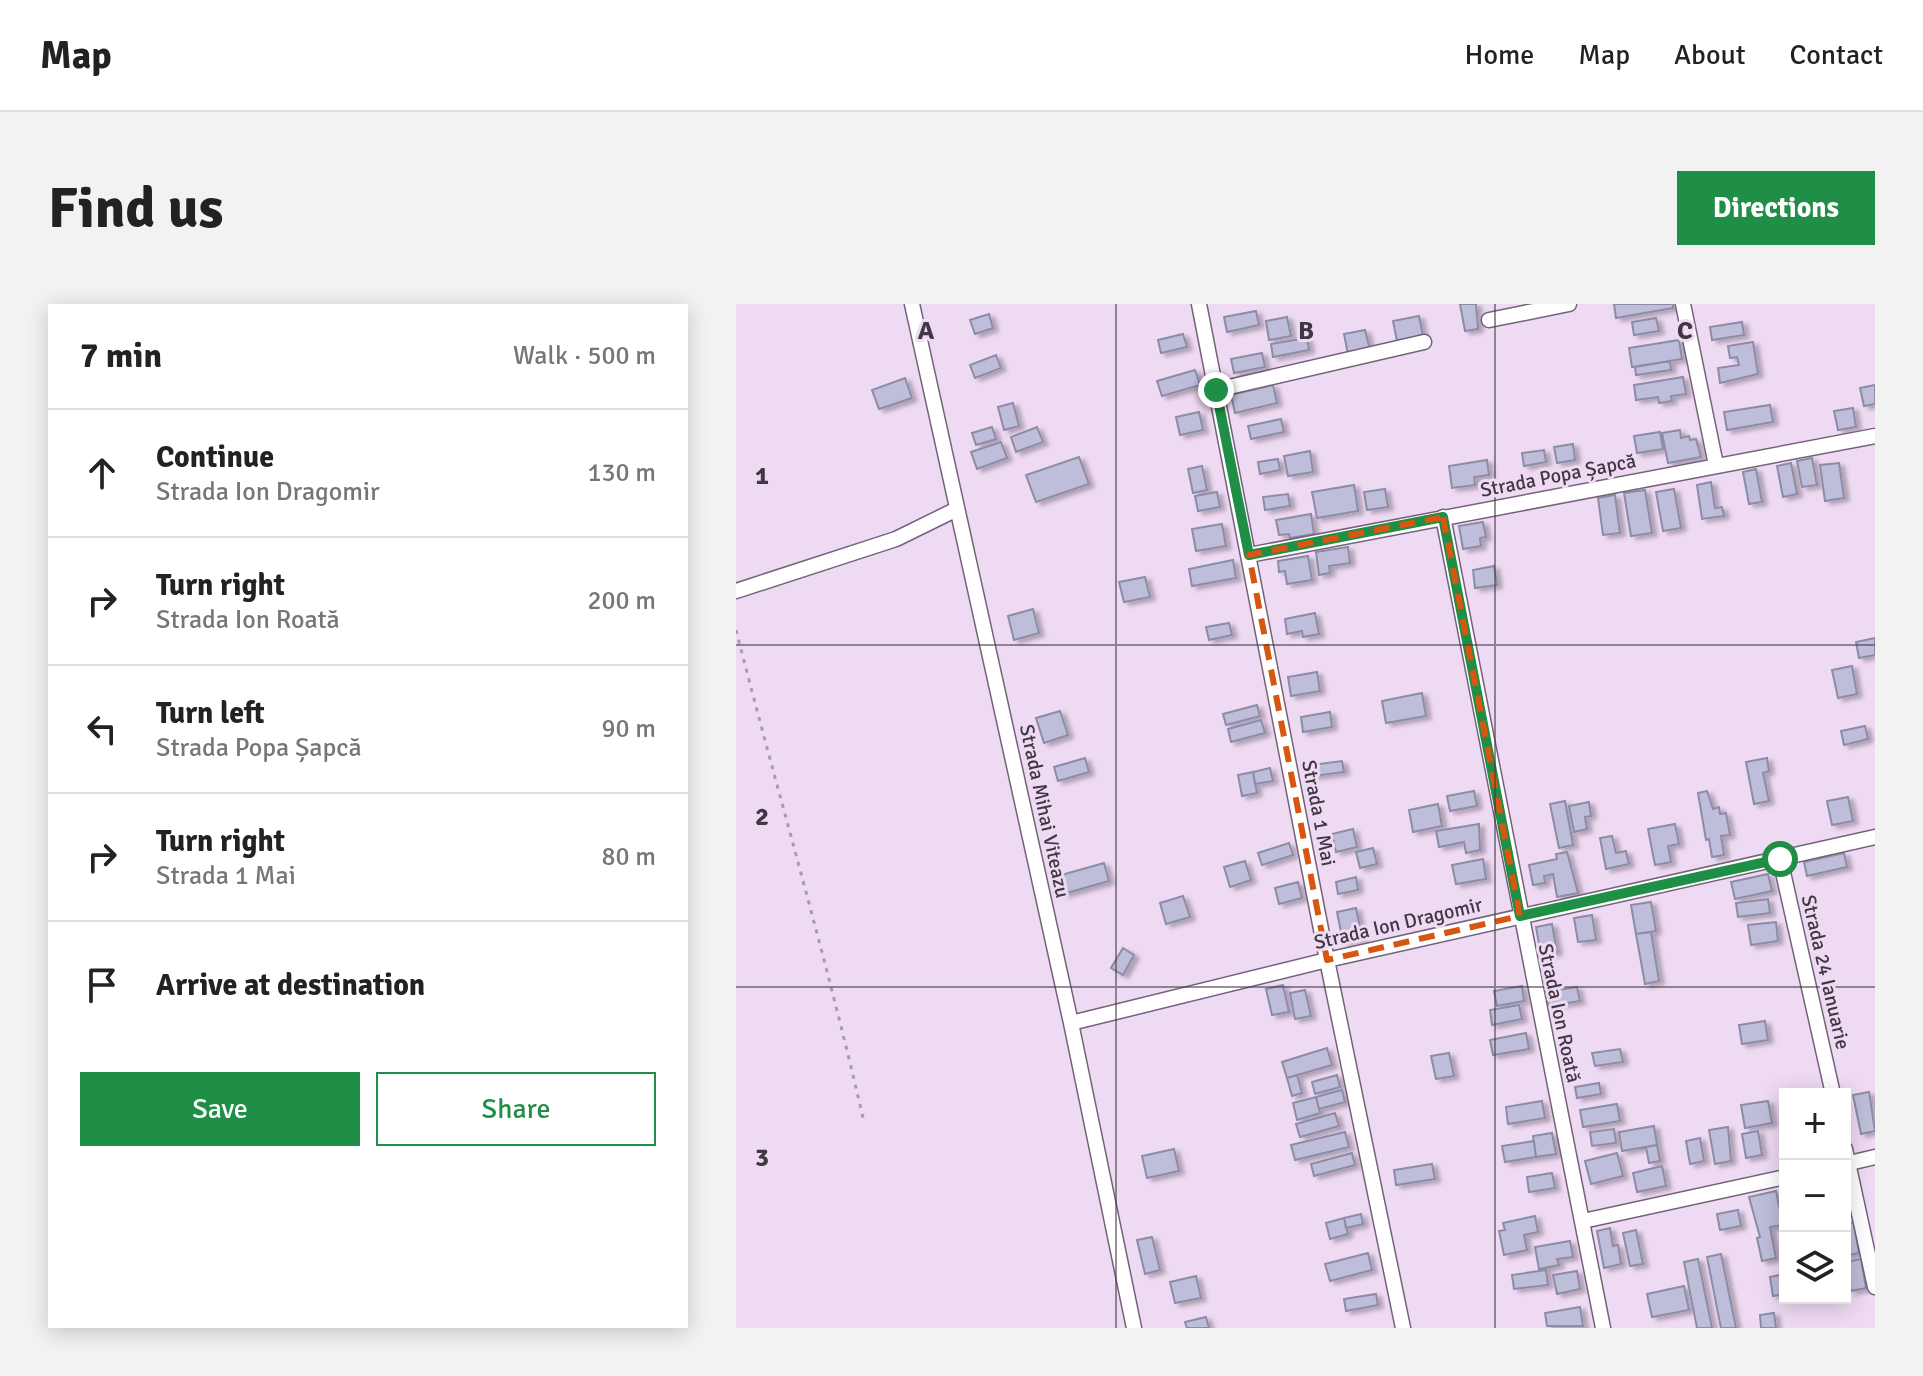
<!DOCTYPE html>
<meta charset="utf-8">
<style>
:root{--surface:#fff;--page:#f2f2f2;--text:#222;--muted:#767676;--line:#e0e0e0;--accent:#1f8e46}
body{margin:0;font-family:Signika,sans-serif;background:var(--page);color:var(--text)}
.controls{position:absolute;right:24px;bottom:24px;display:grid;overflow:hidden;border-radius:0px;box-shadow:0 4px 20px #0003}
.controls button{width:72px;height:72px;display:grid;place-items:center;padding:0;border:0;border-bottom:2px solid var(--line);background:var(--surface);color:var(--text);font:40px sans-serif}
.stop{position:absolute;width:24px;height:24px;margin:-18px;border:6px solid #1f8e46;border-radius:50%;background:#fff}
.stop.end{background:#1f8e46;border-color:#fff;box-shadow:0 2px 8px #0008}
.list{margin:0;padding:0;list-style:none}
h2{display:flex;justify-content:space-between;align-items:center;height:104px;margin:0;padding:0 32px;font-size:34px}
h2 small{font-size:26px;font-weight:400;color:var(--muted)}
.list li{display:grid;grid-template-columns:52px 1fr auto;gap:24px;align-items:center;box-sizing:border-box;height:128px;padding:0 32px;border-top:2px solid var(--line)}
.list b{display:block;font-size:30px;white-space:nowrap}
.list p{margin:0;font-size:26px;white-space:nowrap;color:var(--muted)}
.list em{font-size:26px;font-style:normal;color:var(--muted)}
.actions{display:flex;gap:16px;padding:24px 32px}
.actions a{flex:1;padding:18px 0;border:2px solid var(--accent);border-radius:0px;text-align:center;font-size:28px;color:var(--accent)}
.actions .main{background:var(--accent);color:#fff}
.icon{flex:none;width:44px;height:44px;fill:none;stroke:currentColor;stroke-width:2;stroke-linecap:round;stroke-linejoin:round}
.map{position:relative;flex:none;width:1139px;height:1024px;overflow:hidden;border-radius:0px}
header{display:flex;align-items:center;gap:48px;box-sizing:border-box;height:112px;padding:0 40px;background:var(--surface);border-bottom:2px solid var(--line)}
header strong{font-size:38px}
nav{display:flex;gap:44px;margin-inline-start:auto;font-size:28px}
.intro{display:flex;align-items:center;justify-content:space-between;box-sizing:border-box;height:192px;padding:0 48px}
h1{margin:0;font-size:56px}
.button{padding:20px 36px;border-radius:0px;background:var(--accent);color:#fff;font-size:28px;font-weight:700}
main{display:flex;gap:48px;padding:0 48px}
aside{flex:1;background:var(--surface);border-radius:0px;box-shadow:0 4px 20px #0003}
.map>svg:first-child{display:block}
</style>
<header>
<strong>Map</strong>
<nav><a>Home</a><a>Map</a><a>About</a><a>Contact</a></nav>
</header>
<div class="intro"><h1>Find us</h1><a class="button">Directions</a></div>
<main>
<aside>
<h2>7 min<small>Walk · 500 m</small></h2>
<ul class="list">
<li><svg class="icon" aria-label="ahead" viewBox="0 0 24 24"><path d="M12 20V5M6 11l6-6 6 6"/></svg><div><b>Continue</b><p>Strada Ion Dragomir</p></div><em>130 m</em></li>
<li><svg class="icon" aria-label="right" viewBox="0 0 24 24"><path d="M7 20v-9h11M14 6l5 5-5 5"/></svg><div><b>Turn right</b><p>Strada Ion Roată</p></div><em>200 m</em></li>
<li><svg class="icon" aria-label="left" viewBox="0 0 24 24"><path d="M17 20v-9H6M10 6l-5 5 5 5"/></svg><div><b>Turn left</b><p>Strada Popa Șapcă</p></div><em>90 m</em></li>
<li><svg class="icon" aria-label="right" viewBox="0 0 24 24"><path d="M7 20v-9h11M14 6l5 5-5 5"/></svg><div><b>Turn right</b><p>Strada 1 Mai</p></div><em>80 m</em></li>
<li><svg class="icon" aria-label="arrive" viewBox="0 0 24 24"><path d="M6 21V4h12l-3 4 3 4H6"/></svg><div><b>Arrive at destination</b></div></li>
</ul>
<div class="actions"><a class="main">Save</a><a>Share</a></div>
</aside>
<div class="map">
<svg width="1139" height="1024" viewBox="0 0 1139 1024">
<defs>
<filter id="shadow"><feDropShadow dx="5" dy="3" stdDeviation="2" flood-color="#0004"/></filter>
</defs>
<rect width="100%" height="100%" fill="#efdaf3"/>
<path fill="#bfbeda" stroke="#8d8ca7" stroke-width="2" filter="url(#shadow)" d="M724,0H740L742,25L729,27Z
M878,0H937V4L880,14Z
M520,7L523,21L491,28L488,13Z
M253,10L257,24L239,30L234,16Z
M683,12L687,32L661,37L657,17Z
M551,13L555,32L533,36L530,17Z
M920,14L923,27L898,31L896,18Z
M1006,18L1008,31L976,36L974,23Z
M629,26L634,46L612,50L608,30Z
M447,30L451,43L425,49L422,36Z
M571,34L573,46L537,53L535,40Z
M943,36L946,55L896,63L893,44Z
M1017,38L1022,70L984,79L982,64L1003,61L1001,53L994,54L992,42Z
M526,49L529,63L498,69L495,55Z
M260,51L265,64L239,74L234,61Z
M934,57L935,66L900,71L899,63Z
M459,66L464,81L426,92L421,77Z
M947,73L950,90L935,92L936,97L923,99L922,93L900,96L898,81Z
M169,74L176,94L143,105L136,86Z
M537,81L541,99L499,109L495,91Z
M1139,81V100L1128,102L1124,84Z
M277,99L283,122L268,126L262,103Z
M1034,101L1037,118L991,126L988,108Z
M1117,104L1120,123L1102,126L1098,107Z
M463,108L467,126L444,131L440,113Z
M545,115L548,128L515,135L512,122Z
M256,123L260,135L240,141L236,129Z
M301,123L307,138L280,148L275,133Z
M944,126L945,134L953,132L954,136L960,135L965,153L932,159L926,129Z
M924,128L927,145L901,149L898,132Z
M265,138L271,154L241,165L235,148Z
M837,140L839,156L821,159L818,143Z
M808,146L810,158L788,162L786,149Z
M574,147L577,168L552,172L548,152Z
M343,153L353,180L300,198L290,171Z
M1076,154L1081,181L1066,183L1061,157Z
M542,155L544,166L524,170L522,158Z
M751,156L753,171L738,173L739,181L716,184L713,162Z
M1055,159L1061,190L1047,193L1041,162Z
M1103,159L1108,194L1089,197L1084,161Z
M466,162L471,186L457,189L452,165Z
M1020,165L1026,198L1013,200L1007,168Z
M975,178L979,204L986,203L988,212L966,215L961,181Z
M618,181L622,207L581,214L576,188Z
M649,185L652,203L631,206L628,188Z
M938,185L945,224L927,227L920,188Z
M909,186L916,229L895,232L888,189Z
M481,188L484,203L462,207L459,192Z
M552,190L554,202L529,206L527,193Z
M879,191L884,229L867,231L862,194Z
M575,210L578,230L554,234L553,230L543,231L540,216Z
M747,218L750,233L744,234L745,242L727,245L723,222Z
M486,220L490,242L460,247L456,225Z
M612,243L614,259L593,262L594,269L583,271L580,248Z
M572,252L576,276L551,280L549,267L543,268L542,257Z
M497,256L500,274L456,282L453,265Z
M758,262L761,281L739,284L737,266Z
M409,273L414,293L388,298L383,278Z
M297,305L303,329L278,336L272,312Z
M579,309L583,330L567,333L566,327L551,330L549,315Z
M493,319L496,331L473,336L470,323Z
M1139,334V351L1123,354L1120,338Z
M1116,362L1121,390L1102,394L1096,366Z
M581,368L584,387L555,392L552,373Z
M686,389L690,412L650,419L646,397Z
M521,401L524,412L490,421L487,410Z
M324,407L332,431L308,439L300,414Z
M594,408L596,423L567,428L565,413Z
M525,416L529,429L495,438L492,425Z
M1129,422L1132,435L1108,441L1105,427Z
M349,454L353,468L322,477L318,463Z
M1031,454L1033,467L1027,469L1033,497L1018,500L1010,458Z
M606,457L608,468L577,472L575,461Z
M534,464L537,477L519,480L517,468Z
M517,468L521,489L506,492L502,471Z
M738,487L741,502L714,507L711,492Z
M971,487L977,505L983,503L984,510L990,509L994,531L985,532L988,551L976,553L973,535L970,536L962,489Z
M1112,493L1117,517L1096,521L1091,497Z
M829,497L837,541L823,544L814,500Z
M853,498L855,512L849,513L851,525L838,528L833,502Z
M702,500L706,522L677,528L673,506Z
M743,520L744,546L730,549L728,538L703,543L700,527Z
M939,520L943,540L932,542L935,558L919,561L912,525Z
M617,525L621,543L600,548L596,530Z
M876,532L880,549L890,547L893,560L870,565L864,534Z
M553,539L557,551L526,561L522,549Z
M637,544L641,560L624,564L620,548Z
M831,548L842,589L821,593L817,570L808,572L809,579L797,581L793,561L821,555L820,550Z
M1108,549L1111,563L1071,572L1068,558Z
M747,555L750,575L720,580L716,561Z
M509,557L515,576L494,583L488,563Z
M368,559L373,577L327,590L322,572Z
M1032,570L1036,587L999,595L995,578Z
M620,573L622,586L602,590L600,578Z
M562,578L566,594L543,600L539,584Z
M447,592L454,613L430,620L424,599Z
M1032,595L1034,609L1002,613L1000,599Z
M915,598L920,627L900,630L895,601Z
M620,604L626,634L607,638L601,608Z
M856,611L860,636L842,638L838,614Z
M1040,618L1042,637L1015,641L1012,621Z
M816,620L821,648L805,651L800,623Z
M915,628L923,677L909,680L900,630Z
M387,644L398,651L387,671L375,664Z
M547,681L553,708L536,711L530,685Z
M786,682L788,697L761,702L758,687Z
M841,683L844,697L812,702L810,688Z
M569,686L575,712L559,715L554,689Z
M783,701L786,715L756,721L754,706Z
M1029,717L1032,736L1006,740L1003,721Z
M790,729L793,745L757,751L754,736Z
M591,744L596,761L551,774L546,758Z
M884,745L887,758L859,762L856,749Z
M713,749L718,772L700,775L695,752Z
M561,771L566,789L556,792L551,774Z
M601,771L604,783L579,790L576,778Z
M863,779L865,790L841,794L839,783Z
M606,786L609,798L583,805L580,793Z
M1133,788L1139,827L1125,830L1117,791Z
M580,793L584,809L561,816L557,799Z
M806,797L809,814L772,820L770,803Z
M1032,797L1036,819L1009,824L1005,801Z
M881,800L884,817L847,823L844,806Z
M599,809L603,822L564,833L560,820Z
M918,822L921,841L886,847L883,828Z
M992,823L995,857L979,860L973,826Z
M878,825L880,839L856,842L854,828Z
M1022,827L1026,851L1010,854L1006,830Z
M609,828L613,843L559,856L555,841Z
M816,829L820,850L800,853L797,832Z
M964,834L968,857L954,860L950,837Z
M798,837L800,853L769,858L766,842Z
M921,841L924,857L913,859L910,843Z
M438,845L443,867L411,874L406,852Z
M616,849L619,861L578,872L575,860Z
M881,849L887,872L855,880L849,857Z
M696,860L699,875L660,881L658,866Z
M926,862L930,882L901,888L897,869Z
M816,869L819,884L793,888L791,873Z
M1040,887L1047,921L1034,923L1040,954L1026,957L1021,934L1024,933L1013,893Z
M1002,906L1005,922L984,926L981,910Z
M625,910L627,920L610,924L608,914Z
M799,912L802,928L788,931L791,946L768,951L763,927L769,926L767,919Z
M608,914L612,930L594,935L590,919Z
M1118,918L1123,949L1109,952V920Z
M874,924L877,942L882,941L885,960L868,964L861,927Z
M900,926L907,960L894,962L887,929Z
M416,933L424,966L409,970L401,936Z
M834,937L837,953L821,955L823,961L803,965L799,943Z
M632,949L636,966L594,977L589,960Z
M985,950L1000,1024H985L971,953Z
M962,955L976,1024H961L948,958Z
M1125,955L1130,984L1115,987L1110,958Z
M810,966L812,981L778,985L776,971Z
M841,967L844,985L821,990L817,971Z
M1049,970V990L1037,992L1034,973Z
M460,972L465,994L439,999L434,978Z
M948,982L953,1006L916,1013L911,990Z
M640,990L642,1001L610,1007L608,995Z
M844,1003L847,1022H811L809,1009Z
M1038,1009L1040,1024H1025L1024,1011Z
M470,1013L473,1024H451L449,1018Z"/>
<g fill="none" stroke-linecap="round" stroke-linejoin="round">
<g stroke="#746278" stroke-width="17">
<path id="street" d="M176,0L335,719L398,1024
M463,0L591,656L667,1024
M947,0L980,161
M753,16L833,0
M480,86L688,38
M707,213L867,1024
M513,251L1139,132
M0,287L160,235L221,205
M1044,555L1097,790
M335,719L591,656L1139,533
M1109,845L1139,983
M1109,860L1139,853
M847,917L1049,873"/>
</g>
<path stroke="#a99aad" stroke-width="3" stroke-dasharray="4 6" stroke-linecap="butt" d="M0,326C42,490 90,652 128,818"/>
<use href="#street" stroke="#fff" stroke-width="14"/>
</g>
<g fill="none" stroke-linecap="round" stroke-linejoin="round">
<path stroke="#1f8e46" stroke-width="10" d="M480,86L513,251L707,213L784,612L1044,555"/>
</g>
<path fill="none" stroke="#d75611" stroke-width="6" stroke-dasharray="16 10" stroke-linejoin="round" d="M707,213L784,612L591,656L513,251Z"/>
<path fill="none" stroke="#3f3741" stroke-width="2" stroke-opacity="0.55" d="M380,0V1024M759,0V1024M0,341H1139M0,683H1139"/>
<g text-anchor="middle" stroke-width="6" stroke-linejoin="round" paint-order="stroke">
<g font-size="20" fill="#3f3741" stroke="#efdaf3">
<text transform="translate(822 171) rotate(-11)" y="7">Strada Popa Șapcă</text>
<text transform="translate(309 507) rotate(78)" y="7">Strada Mihai Viteazu</text>
<text transform="translate(583 509) rotate(79)" y="7">Strada 1 Mai</text>
<text transform="translate(662 619) rotate(-13)" y="7">Strada Ion Dragomir</text>
<text transform="translate(1090 668) rotate(77)" y="7">Strada 24 Ianuarie</text>
<text transform="translate(824 709) rotate(78)" y="7">Strada Ion Roată</text>
</g>
</g>
<g font-size="26" text-anchor="middle" font-weight="bold" fill="#3f3741" stroke="#efdaf3" stroke-width="6" stroke-linejoin="round" paint-order="stroke">
<text x="190" y="35">A</text>
<text x="570" y="35">B</text>
<text x="949" y="35">C</text>
<text x="26" y="180">1</text>
<text x="26" y="521">2</text>
<text x="26" y="862">3</text>
</g>
</svg>
<div class="controls">
<button>+</button>
<button>−</button>
<button><svg class="icon" aria-label="layers" viewBox="0 0 24 24"><path d="M12 4l9 5-9 5-9-5zM3 14l9 5 9-5"/></svg></button>
</div>
<div class="stop" style="left:1044px;top:555px"></div>
<div class="stop end" style="left:480px;top:86px"></div>
</div>
</main>
